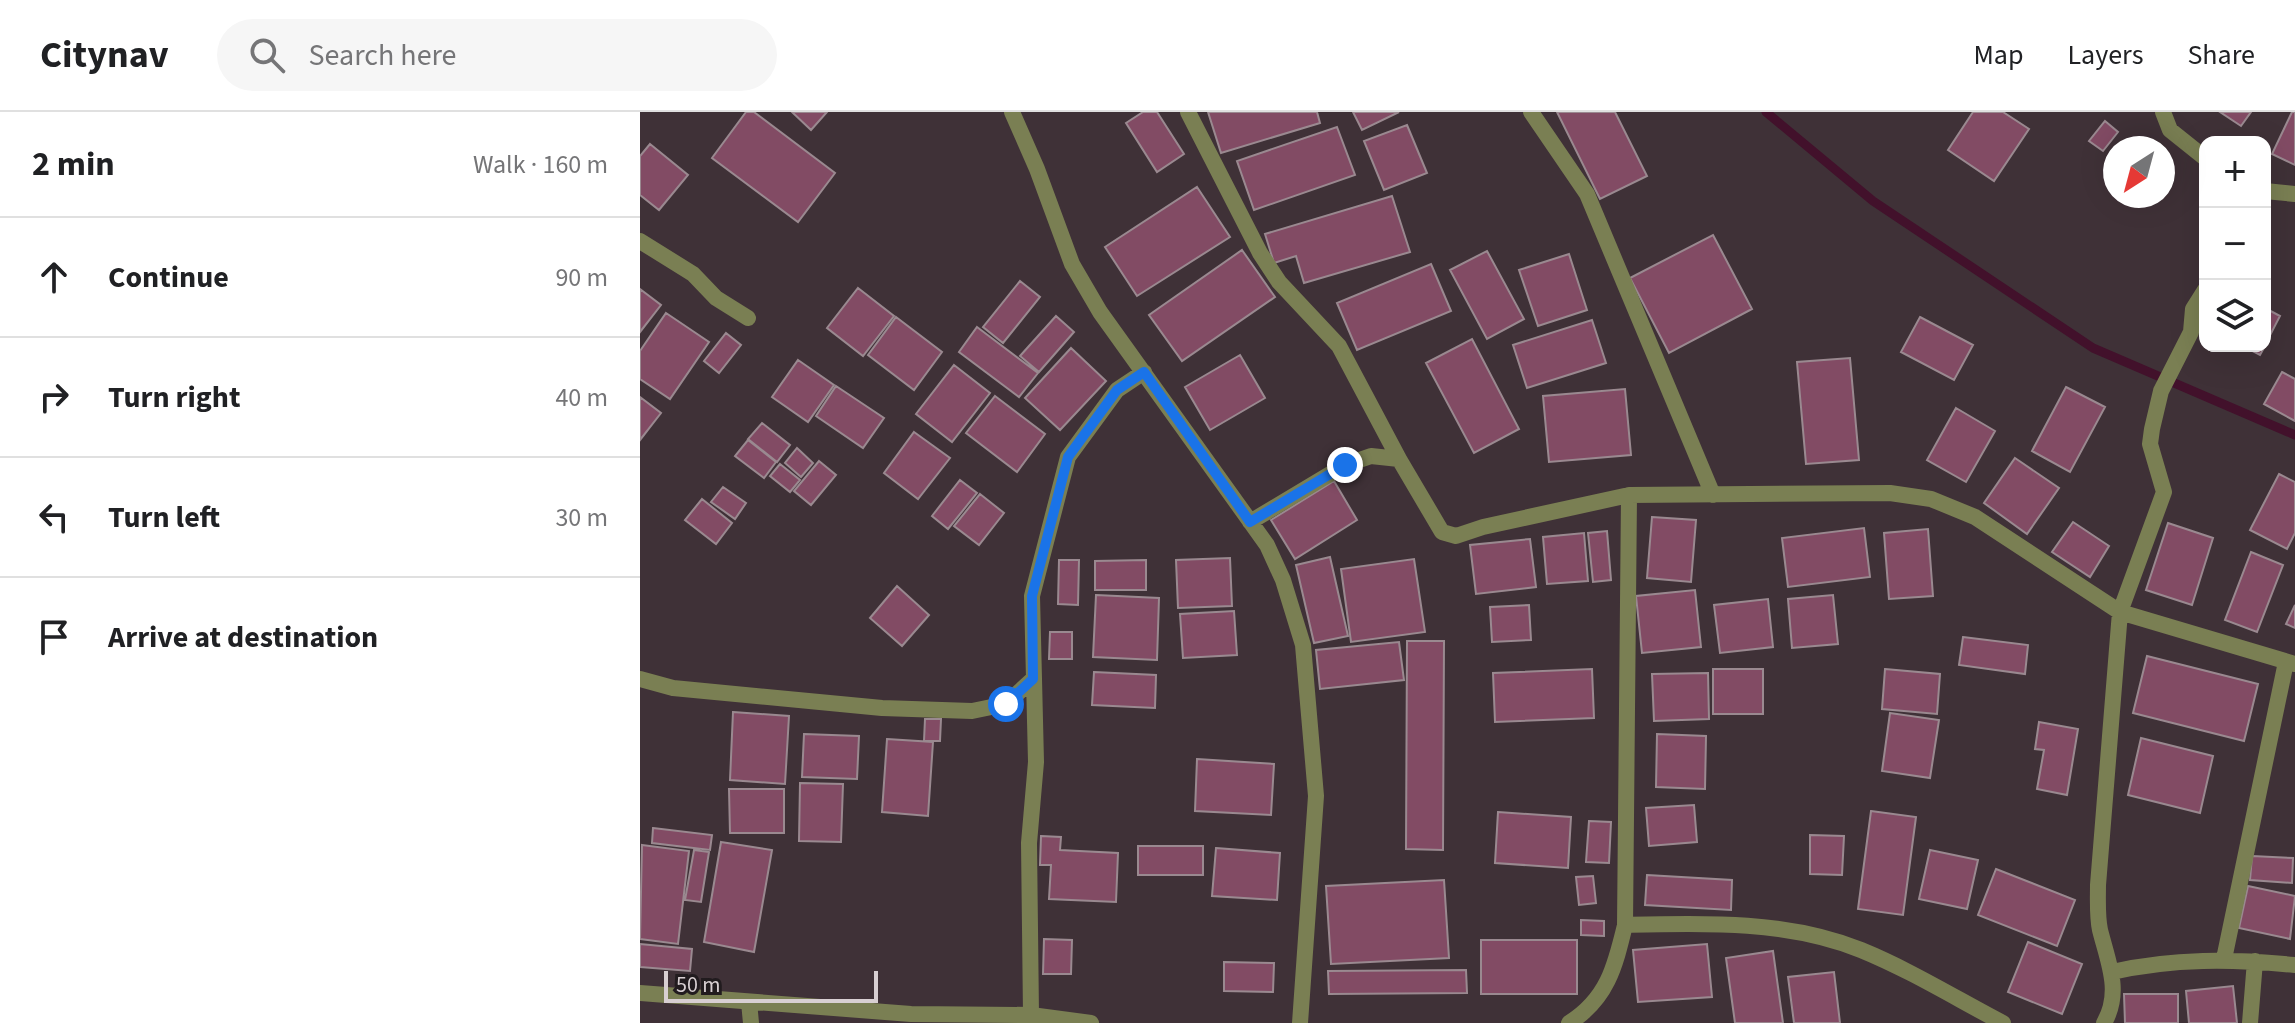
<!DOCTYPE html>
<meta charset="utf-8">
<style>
:root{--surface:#fff;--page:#f6f6f6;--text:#202124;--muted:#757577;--line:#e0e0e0}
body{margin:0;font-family:"Source Sans 3",sans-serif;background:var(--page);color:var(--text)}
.controls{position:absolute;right:24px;top:24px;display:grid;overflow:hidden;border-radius:16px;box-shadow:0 8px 32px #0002}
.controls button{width:72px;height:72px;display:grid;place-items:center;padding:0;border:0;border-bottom:2px solid var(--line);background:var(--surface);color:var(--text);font:40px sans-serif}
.compass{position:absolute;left:1463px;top:24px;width:72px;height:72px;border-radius:50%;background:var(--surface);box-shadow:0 8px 32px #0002;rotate:216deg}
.scale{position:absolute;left:24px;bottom:20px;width:214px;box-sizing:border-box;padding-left:8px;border:4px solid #d8cfd2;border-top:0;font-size:22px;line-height:28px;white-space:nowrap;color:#d8cfd2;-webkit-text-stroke:6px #211b1e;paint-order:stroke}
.stop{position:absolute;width:24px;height:24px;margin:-18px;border:6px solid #1a73e8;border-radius:50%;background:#fff}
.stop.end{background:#1a73e8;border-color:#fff;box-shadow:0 2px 8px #0008}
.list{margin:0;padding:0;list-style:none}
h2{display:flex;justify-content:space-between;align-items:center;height:104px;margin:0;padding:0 32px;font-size:34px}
h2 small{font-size:26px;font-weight:400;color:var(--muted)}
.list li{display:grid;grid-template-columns:52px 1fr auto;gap:24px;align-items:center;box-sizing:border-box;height:120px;padding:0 32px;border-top:2px solid var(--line)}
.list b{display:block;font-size:30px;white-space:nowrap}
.list em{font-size:26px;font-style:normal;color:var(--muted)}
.icon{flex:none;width:44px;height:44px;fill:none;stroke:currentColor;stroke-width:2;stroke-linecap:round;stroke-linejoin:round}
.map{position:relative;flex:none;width:1655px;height:911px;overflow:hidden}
header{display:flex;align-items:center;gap:48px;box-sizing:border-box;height:112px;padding:0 40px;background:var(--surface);border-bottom:2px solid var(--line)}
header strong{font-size:38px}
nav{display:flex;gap:44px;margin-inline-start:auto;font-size:28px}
.search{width:560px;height:72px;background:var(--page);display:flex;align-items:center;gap:20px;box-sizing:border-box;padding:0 28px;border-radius:44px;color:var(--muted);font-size:30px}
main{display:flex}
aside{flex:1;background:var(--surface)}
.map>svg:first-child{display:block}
</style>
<header>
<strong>Citynav</strong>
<div class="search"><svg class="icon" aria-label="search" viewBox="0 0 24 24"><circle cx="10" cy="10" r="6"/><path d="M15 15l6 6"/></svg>Search here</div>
<nav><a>Map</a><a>Layers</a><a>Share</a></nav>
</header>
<main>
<aside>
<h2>2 min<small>Walk · 160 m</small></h2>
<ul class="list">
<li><svg class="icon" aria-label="ahead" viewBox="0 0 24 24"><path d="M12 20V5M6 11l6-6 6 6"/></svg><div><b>Continue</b></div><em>90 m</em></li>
<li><svg class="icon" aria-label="right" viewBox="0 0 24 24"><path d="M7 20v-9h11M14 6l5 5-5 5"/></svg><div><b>Turn right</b></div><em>40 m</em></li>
<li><svg class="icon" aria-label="left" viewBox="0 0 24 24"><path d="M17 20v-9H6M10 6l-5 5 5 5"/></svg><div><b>Turn left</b></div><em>30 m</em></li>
<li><svg class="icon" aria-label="arrive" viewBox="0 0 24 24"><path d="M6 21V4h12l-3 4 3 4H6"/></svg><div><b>Arrive at destination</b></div></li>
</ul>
</aside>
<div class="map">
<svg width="1655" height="911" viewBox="0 0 1655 911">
<rect width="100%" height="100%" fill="#3f3137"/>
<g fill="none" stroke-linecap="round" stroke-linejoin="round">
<path stroke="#42112b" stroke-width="9" d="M1126,0L1233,89L1453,236L1655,323"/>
</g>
<path fill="#824b64" stroke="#9a8990" stroke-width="2" d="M106,0H114L195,61L158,110L72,46Z
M152,0H187L171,18Z
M503,0H517L544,42L517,60L486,11Z
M568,0H677L680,11L581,41Z
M713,0H759L722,18Z
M917,0H975L1007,64L960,87Z
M1333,0H1363L1389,17L1354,69L1308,38Z
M1580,0H1611L1601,14Z
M1652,0H1655V53L1632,42Z
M1465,9L1478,20L1463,39L1449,29Z
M767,13L787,61L744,78L724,29Z
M697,15L715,63L614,98L597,49Z
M10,32L48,63L19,98L0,83V44Z
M557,75L590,125L497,184L465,135Z
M752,84L770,140L664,171L656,144L634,151L625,122Z
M1073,123L1112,197L1029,241L990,166Z
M602,138L635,185L542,249L509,203Z
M847,139L884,207L847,227L810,158Z
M929,142L947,198L898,214L879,158Z
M791,152L811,199L717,238L697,191Z
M380,169L400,185L363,231L343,215Z
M218,176L254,204L223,244L187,216Z
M0,177L21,193L0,220Z
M1625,196L1640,204L1625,233Z
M26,201L69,230L30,287L0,267V239Z
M416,204L434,220L399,260L380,244Z
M256,205L302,240L274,278L228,243Z
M1280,205L1333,233L1314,268L1261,240Z
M952,208L966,251L887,276L873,233Z
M337,215L398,261L379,285L319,240Z
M86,221L101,233L79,261L64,249Z
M832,227L879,317L834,341L786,251Z
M1603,234H1625L1620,243Z
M431,236L466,269L420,318L385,286Z
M600,243L625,286L570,318L545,275Z
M1210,246L1219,348L1166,352L1157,250Z
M158,248L194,273L168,310L132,285Z
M314,253L350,281L312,330L276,302Z
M1642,260L1655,267V309L1624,292Z
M196,274L244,306L223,336L176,304Z
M1426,275L1465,295L1430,360L1392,339Z
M985,277L991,343L909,350L903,284Z
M355,284L405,322L377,360L326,321Z
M0,285L21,301L0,328Z
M1316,296L1355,319L1326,370L1287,348Z
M122,311L150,333L137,350L108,327Z
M274,320L310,346L278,387L244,361Z
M108,328L136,350L124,366L95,344Z
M157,336L173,351L161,365L145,351Z
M1375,346L1419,376L1387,422L1344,391Z
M179,349L196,363L171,393L154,379Z
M140,352L160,368L150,380L130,364Z
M1639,362L1655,370V421L1647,437L1610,418Z
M320,368L337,381L308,417L292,404Z
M694,369L717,408L655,447L631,408Z
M83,375L106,391L95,407L71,390Z
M340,382L364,401L339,433L314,414Z
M62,387L92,411L76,432L45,408Z
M1012,405L1056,408L1051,470L1007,466Z
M1433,410L1469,434L1450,465L1412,440Z
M1528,411L1573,426L1552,493L1506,478Z
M1224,416L1230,465L1148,475L1142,426Z
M1288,417L1293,484L1249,487L1244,421Z
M967,419L971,468L953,470L948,421Z
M944,421L948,469L907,472L903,425Z
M890,427L896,475L836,482L830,433Z
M1611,440L1643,453L1617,520L1585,508Z
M690,445L708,524L674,531L656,453Z
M590,446L592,494L538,496L536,448Z
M774,447L785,520L711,530L701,457Z
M419,448H439L438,493L418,492Z
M506,448V478H455V449Z
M257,474L289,503L262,534L230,506Z
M1055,478L1061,535L1002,541L996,484Z
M456,483L519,486L517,548L453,545Z
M1193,483L1198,532L1152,536L1148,487Z
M1128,487L1133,535L1080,541L1074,493Z
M889,493L891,528L852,530L850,495Z
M1655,493V516L1646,512Z
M594,499L597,543L543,546L540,502Z
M410,520H432V547H409Z
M1323,525L1388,533L1385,562L1319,553Z
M767,529H804L803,738L766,737Z
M759,530L764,568L680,577L676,538Z
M1507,544L1618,572L1604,629L1493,601Z
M952,557L954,606L855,610L853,561Z
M1073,557H1123V602H1073Z
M1245,557L1300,562L1297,602L1242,597Z
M454,560L516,563L515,596L452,593Z
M1068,561L1069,607L1014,609L1012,562Z
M93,600L149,604L145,672L90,668Z
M1250,601L1299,608L1290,666L1242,659Z
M285,607H301L300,629H284Z
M1399,610L1438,617L1427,683L1397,677L1404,638L1395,637Z
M164,622L219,624L217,667L162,665Z
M1017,622L1066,624L1065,677L1016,675Z
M1501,626L1573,644L1560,701L1488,683Z
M247,627L293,630L288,704L242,700Z
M557,647L634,652L631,703L555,699Z
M160,671L203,672L201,730L159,729Z
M89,677H144V721H90Z
M1054,693L1057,730L1009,734L1006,696Z
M1231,699L1276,705L1263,803L1218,797Z
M858,700L931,705L928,756L855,751Z
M949,709L971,710L969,751L946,750Z
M13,716L72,723L70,738L12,731Z
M1170,723L1204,724L1202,763L1170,762Z
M401,724L421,725L420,738L478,741L476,790L409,787L411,753H400Z
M81,730L132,738L114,840L64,830Z
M2,733L49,739L38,832L0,827Z
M498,734H563V763H498Z
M576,736L640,741L637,788L572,784Z
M54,738L69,740L61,790L45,788Z
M1290,738L1338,748L1327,797L1279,787Z
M1612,744L1653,746L1652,771L1610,768Z
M1356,757L1435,788L1417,834L1338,803Z
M1007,763L1092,768L1091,798L1005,793Z
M953,764L956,791L939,793L936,765Z
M804,768L809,846L691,852L686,774Z
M1608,774L1655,784L1650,827L1599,816Z
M941,808L964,809V824L941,823Z
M404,827L432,828L431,862H403Z
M841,828H937V882H841Z
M1388,830L1442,852L1422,902L1368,880Z
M0,832L52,837L50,859L0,855Z
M1067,832L1072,885L998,890L993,838Z
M1133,839L1143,911H1095L1086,846Z
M584,850L634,851L633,880L584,879Z
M826,858L827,881L689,882L688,859Z
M1194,860L1200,911H1154L1148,865Z
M1593,874L1597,911H1549L1546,879Z
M1484,882H1538V911H1485Z"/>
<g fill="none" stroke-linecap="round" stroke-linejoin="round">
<path stroke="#7a7f53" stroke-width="16" d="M372,0L397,57L432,152L460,200L627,433L643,468L663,533L676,684L660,911
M548,0L620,141L639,170L699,234L759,347
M891,0L947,82L1073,383
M1523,0L1530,18L1565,46
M1625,79L1655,82
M0,129L53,162L76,186L108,206
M610,410L705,353L731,344L759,347L802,420L816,424L843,415L989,383L1250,381L1291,387L1335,405L1480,500L1655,552
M0,567L33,576L242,596L332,599L366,592L393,567
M985,813C1063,811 1147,808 1221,838C1270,858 1317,887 1363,911
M1584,847L1646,550
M1472,860C1534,846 1592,847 1655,853
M0,881L271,902L391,903L451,911
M109,890L111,911
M391,903L389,731L396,650L392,484L428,345L477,278L504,260
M929,911C967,887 975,855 985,813L989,383
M1464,911C1482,880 1468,850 1460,818C1457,804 1458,787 1458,773L1480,500L1524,380L1510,332L1512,317L1521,279L1551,220L1553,197L1565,178
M1610,911L1615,849"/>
</g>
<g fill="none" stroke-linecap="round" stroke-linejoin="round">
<path stroke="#1a73e8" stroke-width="10" d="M366,592L393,567L392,484L428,345L477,278L504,260L610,410L705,353"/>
</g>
</svg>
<div class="controls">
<button>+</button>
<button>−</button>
<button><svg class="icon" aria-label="layers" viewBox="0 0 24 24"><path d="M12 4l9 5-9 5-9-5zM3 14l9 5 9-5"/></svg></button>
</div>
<svg class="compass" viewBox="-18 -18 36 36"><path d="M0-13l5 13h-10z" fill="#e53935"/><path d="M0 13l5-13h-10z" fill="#757577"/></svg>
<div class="scale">50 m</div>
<div class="stop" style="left:366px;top:592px"></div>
<div class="stop end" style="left:705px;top:353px"></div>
</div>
</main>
